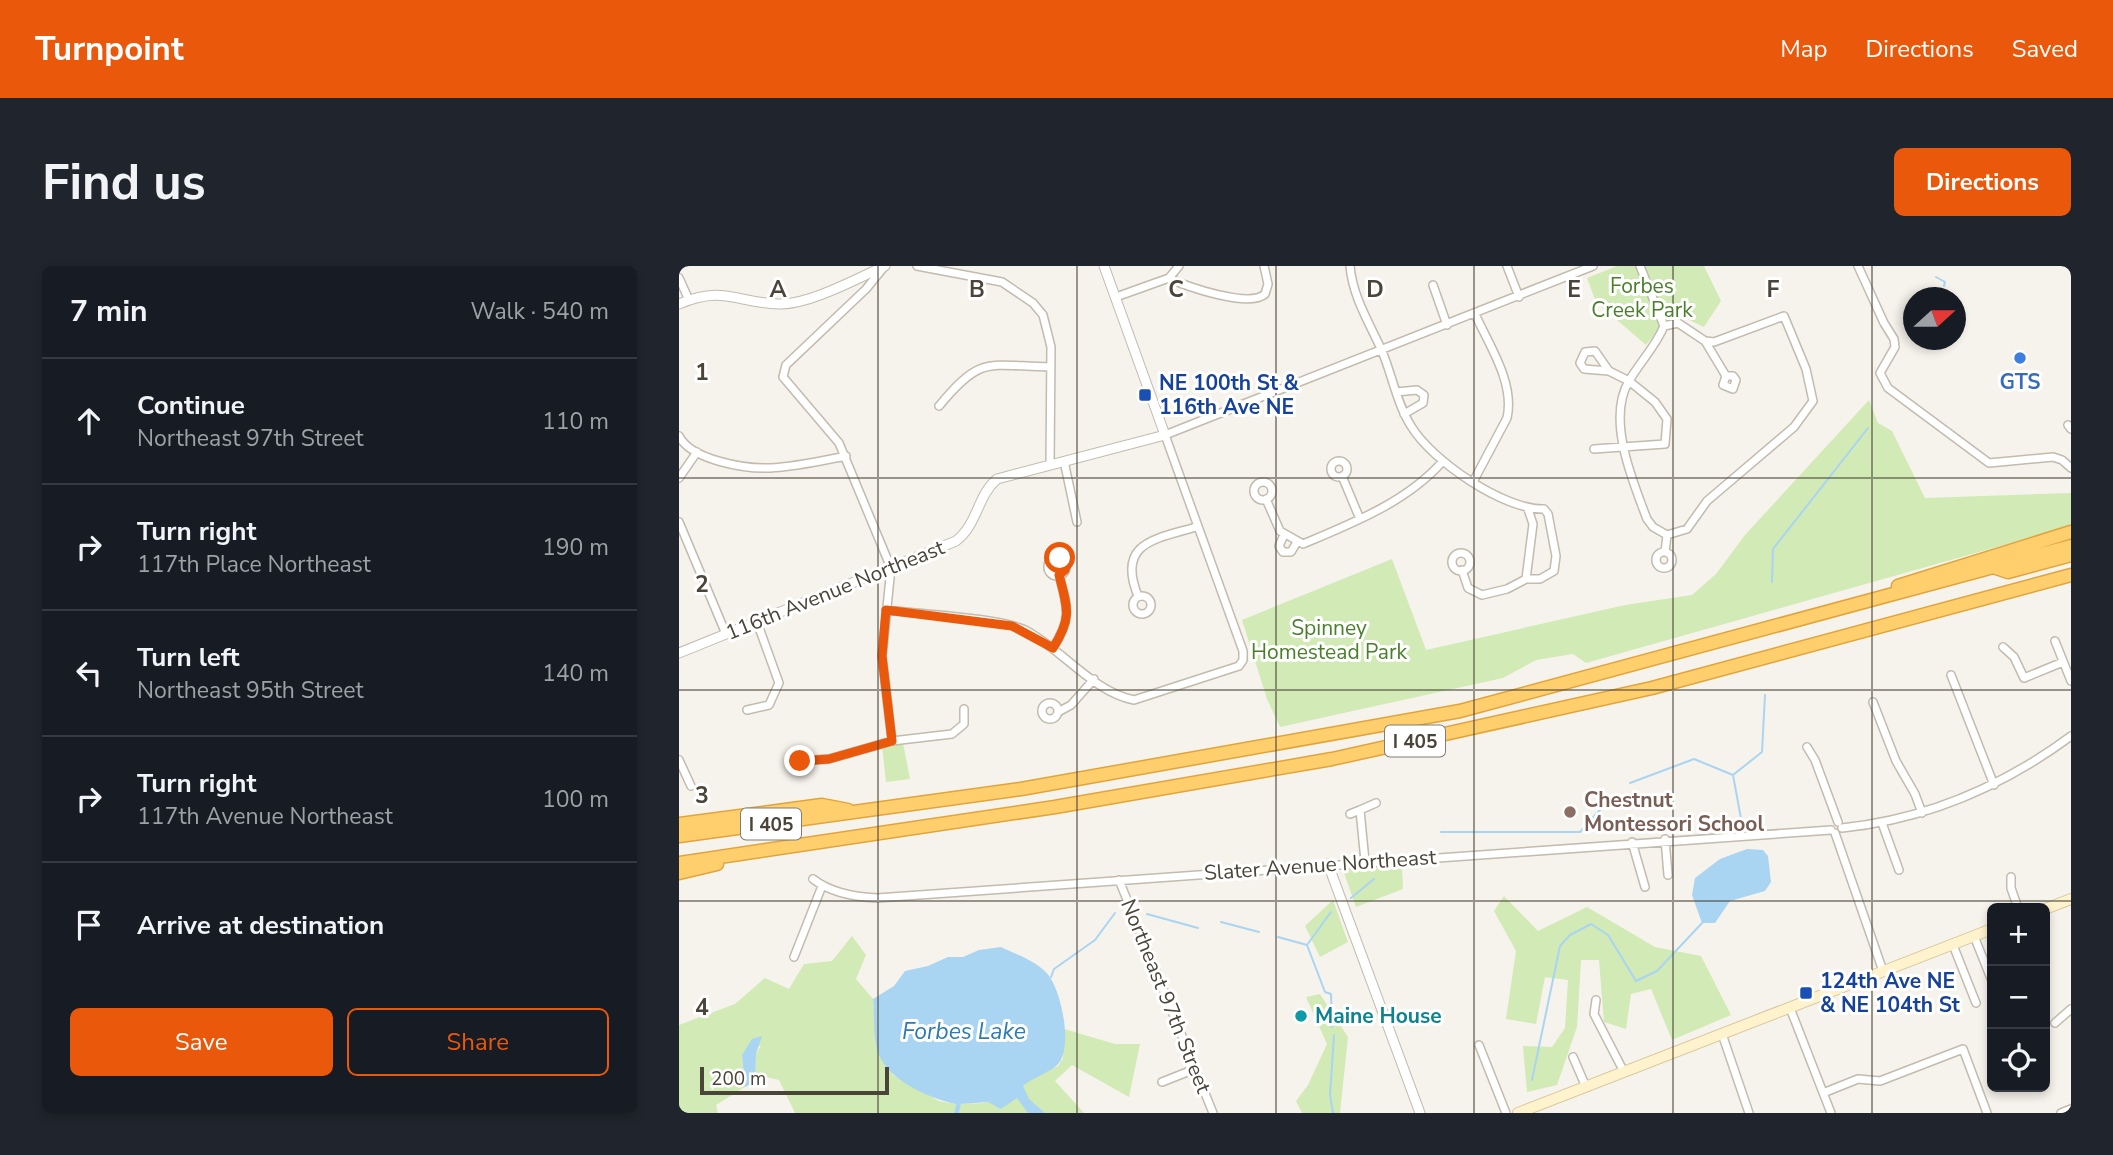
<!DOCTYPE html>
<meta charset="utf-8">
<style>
:root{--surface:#171b24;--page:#20242c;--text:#f1f3f6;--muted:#9ea1a6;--line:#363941;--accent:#ea580c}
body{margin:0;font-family:"Nunito Sans",sans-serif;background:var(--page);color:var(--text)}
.controls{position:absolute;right:21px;bottom:21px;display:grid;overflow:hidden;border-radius:10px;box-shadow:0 4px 10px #0003}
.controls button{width:63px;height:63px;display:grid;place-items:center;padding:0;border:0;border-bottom:2px solid var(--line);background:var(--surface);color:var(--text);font:35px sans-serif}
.compass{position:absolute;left:1224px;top:21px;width:63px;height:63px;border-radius:50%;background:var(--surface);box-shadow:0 4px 10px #0003;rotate:69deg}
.scale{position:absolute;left:21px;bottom:18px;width:189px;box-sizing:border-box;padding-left:7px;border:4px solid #4b4439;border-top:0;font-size:19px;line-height:24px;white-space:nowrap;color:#4b4439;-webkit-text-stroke:5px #fff;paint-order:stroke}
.stop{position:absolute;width:21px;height:21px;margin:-16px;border:5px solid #ea580c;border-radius:50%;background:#fff}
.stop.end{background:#ea580c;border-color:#fff;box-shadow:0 2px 7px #0008}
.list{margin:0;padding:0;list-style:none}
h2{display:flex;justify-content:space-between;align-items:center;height:91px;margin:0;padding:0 28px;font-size:30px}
h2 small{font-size:23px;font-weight:400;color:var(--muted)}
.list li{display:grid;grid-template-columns:46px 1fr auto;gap:21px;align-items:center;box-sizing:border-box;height:126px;padding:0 28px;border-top:2px solid var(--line)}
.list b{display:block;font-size:26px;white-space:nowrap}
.list p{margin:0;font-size:23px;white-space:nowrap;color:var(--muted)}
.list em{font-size:23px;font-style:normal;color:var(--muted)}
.actions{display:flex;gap:14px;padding:21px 28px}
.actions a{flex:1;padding:16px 0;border:2px solid var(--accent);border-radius:10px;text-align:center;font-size:24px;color:var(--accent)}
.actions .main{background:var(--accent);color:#fff}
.icon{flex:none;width:38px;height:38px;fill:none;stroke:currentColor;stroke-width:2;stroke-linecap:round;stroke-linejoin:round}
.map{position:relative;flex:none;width:1392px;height:847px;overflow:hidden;border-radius:10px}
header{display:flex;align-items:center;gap:42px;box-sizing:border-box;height:98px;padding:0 35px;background:var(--accent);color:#fff}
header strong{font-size:33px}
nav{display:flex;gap:38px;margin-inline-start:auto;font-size:24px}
.intro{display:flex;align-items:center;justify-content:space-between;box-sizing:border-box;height:168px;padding:0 42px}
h1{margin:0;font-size:49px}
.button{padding:18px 32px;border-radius:10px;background:var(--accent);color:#fff;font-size:24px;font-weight:700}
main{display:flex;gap:42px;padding:0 42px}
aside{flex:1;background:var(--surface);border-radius:10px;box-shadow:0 4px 10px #0003}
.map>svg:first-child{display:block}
</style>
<header>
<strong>Turnpoint</strong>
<nav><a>Map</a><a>Directions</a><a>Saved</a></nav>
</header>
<div class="intro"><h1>Find us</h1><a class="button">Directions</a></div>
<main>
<aside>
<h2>7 min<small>Walk · 540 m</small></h2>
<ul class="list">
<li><svg class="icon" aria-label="ahead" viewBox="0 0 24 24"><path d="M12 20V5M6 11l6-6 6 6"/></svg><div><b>Continue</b><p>Northeast 97th Street</p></div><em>110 m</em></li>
<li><svg class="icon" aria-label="right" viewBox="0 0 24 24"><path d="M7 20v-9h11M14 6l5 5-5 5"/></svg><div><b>Turn right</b><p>117th Place Northeast</p></div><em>190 m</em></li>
<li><svg class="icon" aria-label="left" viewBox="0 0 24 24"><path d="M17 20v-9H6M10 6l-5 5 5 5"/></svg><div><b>Turn left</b><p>Northeast 95th Street</p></div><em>140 m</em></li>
<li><svg class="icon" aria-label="right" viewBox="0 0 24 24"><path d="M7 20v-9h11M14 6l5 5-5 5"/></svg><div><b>Turn right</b><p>117th Avenue Northeast</p></div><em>100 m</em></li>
<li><svg class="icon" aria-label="arrive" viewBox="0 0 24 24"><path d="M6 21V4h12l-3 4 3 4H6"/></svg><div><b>Arrive at destination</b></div></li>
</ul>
<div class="actions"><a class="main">Save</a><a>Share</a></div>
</aside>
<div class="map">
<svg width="1392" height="847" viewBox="0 0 1392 847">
<rect width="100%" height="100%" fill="#f6f3ec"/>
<path fill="#d2eab5" d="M938,0H1025L1042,35L1025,61L1000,49L990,50L967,79L917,36L908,12Z
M1190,134L1199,157L1213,165L1246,232L1392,227V260L907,397L894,388L857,394L824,412L601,461L588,433L563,354L713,293L747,384L946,339L1013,329L1037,308L1066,269Z
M224,477L231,513L207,516L203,480Z
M723,601L724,623L677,641L664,604Z
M825,630L859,665L908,641L976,681L1022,690L1052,749L993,774L972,723L952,728L947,763L925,756L920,694H902L898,761L878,819L848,826L844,780L873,781L886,762L889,714L866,711L857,758L827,753L837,685L815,645Z
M654,634L669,676L641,691L626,660Z
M173,670L187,689L177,713L194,733L198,776L214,809L260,835L277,838L275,847H116L100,814L83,810L76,816L77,788L82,779L63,789L66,821L37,839L39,847H0V759L56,738L86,712L110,723L125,698L153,695Z
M641,728L669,771L661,847H623L617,835L629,819L648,778L627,731Z
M382,762L436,778H461L450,831L393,799L376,815L405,847H280L282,838L305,837L379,800L384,792Z"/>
<path fill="#a9d4f2" d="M1068,583L1084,584L1089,590L1092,616L1086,625L1051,635L1036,657H1023L1013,629L1016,612L1041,593Z
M322,681C338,689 362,696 372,713C383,731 393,779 380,797C373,806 354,811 344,820L350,833L366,847H349L338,832L322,843L309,836L282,838L280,847H275L277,838C252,833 214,816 202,793C193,778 196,750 194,733L215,720L226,705L249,700L269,691H284L300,684Z
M83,770L77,788L76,816L66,821L63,789L73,773Z"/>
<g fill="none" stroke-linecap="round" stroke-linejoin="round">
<path stroke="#a9d4f2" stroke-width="2" d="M1257,11L1266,16L1265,20
M1260,74L1263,81
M1093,316L1094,283L1189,162
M1054,509L1063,558
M951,517L1015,493L1054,509L1083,486L1086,429
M762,566H901L929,535
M672,632L695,613
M468,648L519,662
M542,656L580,666
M599,671L628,679L652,646
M628,679L646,726L652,728L653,761
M372,711L375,703L416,674L436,647
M853,814L881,680L891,669L912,658L929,669L957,715L978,705L1024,656
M654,847L651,829L655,769"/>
<g stroke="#c2bbae" stroke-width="10">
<path id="minor" d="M238,0L323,16L354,37L364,49L372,81L371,199
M671,0C674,32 690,56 703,85C713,109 718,138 732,160C753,195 825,244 865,243L869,248L877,290L875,305L861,313H847L828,323L803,329L789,322L783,304
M828,0L840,31
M961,0L985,60
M1179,0L1205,57L1215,73L1216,81L1201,107L1209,122L1310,197L1374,191L1383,194L1392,202
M205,1L187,23L107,99L104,111L160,177L212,302L203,390L213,475
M0,12L10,34
M490,12C507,21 571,42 586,28L589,18L585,0
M490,12L500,0
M754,19L768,59
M437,31L490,12
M985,60L999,57L1026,75L1035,76L1105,50L1127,103L1134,135L1115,161L1028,235L1008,263L988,269
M985,60C977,80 961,96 950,115C927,153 954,216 968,253L974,261L988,269L986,286
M1026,75L1047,110L1044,119L1054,123L1057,114L1054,110H1047
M717,126L738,124L745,129L744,137L725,148
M260,140C303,88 309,100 372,101
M1389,159L1392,163
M0,170C12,194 66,203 91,202C116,201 142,195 167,190
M915,183L986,178L988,153L976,136L950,115L930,105L916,85L906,86L901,97L905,103L930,105
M652 203a8 8 0 1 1 16 0a8 8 0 1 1-16 0Z
M385,195L398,256
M663,210L681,253
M0,212L18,186
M575 225a9 9 0 1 1 18 0a9 9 0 1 1-18 0Z
M794,216L828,152C836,117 810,79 796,48
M587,233L601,265L624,278C674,257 728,236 764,195
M0,256L47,368
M605,269L600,280L604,286H612L618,276
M977 294a8 8 0 1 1 16 0a8 8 0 1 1-16 0Z
M773 296a9 9 0 1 1 18 0a9 9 0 1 1-18 0Z
M369 301a9 9 0 1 1 18 0a9 9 0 1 1-18 0Z
M847,313L854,258L849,243
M454 339a9 9 0 1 1 18 0a9 9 0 1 1-18 0Z
M459,330C437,276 477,273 517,261
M207,344C238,348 322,352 346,364C383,383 414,426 455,434L560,400L564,394V385L486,169L914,0
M1376,375L1392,415
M1324,381L1335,391L1345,412L1384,396
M374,382C393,352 389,343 380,309
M1272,409L1315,519
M1194,436L1217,495L1236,528L1243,547
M363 445a8 8 0 1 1 16 0a8 8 0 1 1-16 0Z
M68,444L90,439L100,417L78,356
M379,446L392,439L415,413
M1128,481L1136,494L1159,556
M0,494L12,520
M121,495L150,493L213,475L273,468L285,458V443
M671,548L681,544
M1203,557L1220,604
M1163,562C1249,553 1323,521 1392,470
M1156,567L1204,705
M986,573L989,609
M953,576L966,621
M686,595L681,544L697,537
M1332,611V622L1339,642
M134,613C152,627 176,631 198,632L1152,564
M440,614L534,847
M1295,670L1313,715
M1274,679L1297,737
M115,691L143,620
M917,734L915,748L945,806
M1111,742L1152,847
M1376,757L1392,743
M1043,768L1070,847
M800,779L827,847
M894,791L907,821
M483,816L516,803
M1144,827L1179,813L1201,815L1284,783L1308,847
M1382,847L1392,843"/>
</g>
<g stroke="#c2bbae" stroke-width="11">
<path id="tertiary" d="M0,38C45,19 58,37 100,38C130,39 179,12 206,0
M0,387L277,275C299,258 298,230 318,213L486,169L425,0
M649,598L741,847"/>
</g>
<g stroke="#d6c79b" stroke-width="12">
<path id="secondary" d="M1366,643L1392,633
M839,847L1313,663"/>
</g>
<g stroke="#e0a43c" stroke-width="15">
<path id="motorway" d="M1314,301L1329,306L1392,289
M1219,320L1392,266
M0,558L143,539L169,544
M0,570L342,523L781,445L1392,280
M0,597L376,541L653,493L973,422L1392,309
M0,607L38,598"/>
</g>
<use href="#minor" stroke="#fff" stroke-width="7"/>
<use href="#tertiary" stroke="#fff" stroke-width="9"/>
<use href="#secondary" stroke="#fff3cd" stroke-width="10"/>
<use href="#motorway" stroke="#ffcf6e" stroke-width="12"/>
</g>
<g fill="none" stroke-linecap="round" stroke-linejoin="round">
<path stroke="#ea580c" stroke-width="9" d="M121,495L150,493L213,475L203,390L207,344L333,360L374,382C393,352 389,343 380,309L386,304L387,298L381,292"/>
</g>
<path fill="none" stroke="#4b4439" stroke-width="2" stroke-opacity="0.55" d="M199,0V847M398,0V847M597,0V847M795,0V847M994,0V847M1193,0V847M0,212H1392M0,424H1392M0,635H1392"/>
<circle fill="#3f7fe0" stroke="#fff" stroke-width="2.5" cx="1341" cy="92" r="7"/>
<g fill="#1a4fb4" stroke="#fff" stroke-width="2.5">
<rect x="459" y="122" width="14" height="14" rx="3.5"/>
<rect x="1120" y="720" width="14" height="14" rx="3.5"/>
</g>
<circle fill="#8d6e63" stroke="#fff" stroke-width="2.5" cx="891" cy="546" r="7"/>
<circle fill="#0f9aa8" stroke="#fff" stroke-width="2.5" cx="622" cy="750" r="7"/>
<g text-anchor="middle" stroke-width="6" stroke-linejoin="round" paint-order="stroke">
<g fill="#fff" stroke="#817c74" stroke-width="2">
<rect x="706" y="459.5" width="60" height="31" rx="5"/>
<rect x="62" y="542.5" width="60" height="31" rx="5"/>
</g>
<g font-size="19" font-weight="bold" fill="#4b4439">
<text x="736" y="482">I 405</text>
<text x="92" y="565">I 405</text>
</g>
<g font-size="21" fill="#4a7f2a" stroke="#fff">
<text x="963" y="27">Forbes<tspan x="963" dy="24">Creek Park</tspan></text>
<text x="650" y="369">Spinney<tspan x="650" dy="24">Homestead Park</tspan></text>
</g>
<g font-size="21" font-weight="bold" fill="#366cbe" stroke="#fff">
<text x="1341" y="123">GTS</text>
</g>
<g font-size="21" font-weight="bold" fill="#164399" stroke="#fff" text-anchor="start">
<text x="480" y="124">NE 100th St &amp;<tspan x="480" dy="24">116th Ave NE</tspan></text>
<text x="1141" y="722">124th Ave NE<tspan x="1141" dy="24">&amp; NE 104th St</tspan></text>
</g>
<g font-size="21" fill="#4b4439" stroke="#fff">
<text transform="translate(156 324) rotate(-22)" y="7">116th Avenue Northeast</text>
<text transform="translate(641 599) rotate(-4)" y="7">Slater Avenue Northeast</text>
<text transform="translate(487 730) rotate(68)" y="7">Northeast 97th Street</text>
</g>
<g font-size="21" font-weight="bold" fill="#785e54" stroke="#fff" text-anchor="start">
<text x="905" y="541">Chestnut<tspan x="905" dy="24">Montessori School</tspan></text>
</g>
<g font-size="21" font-weight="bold" fill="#0d838f" stroke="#fff" text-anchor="start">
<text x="636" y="757">Maine House</text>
</g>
<g font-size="23" font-style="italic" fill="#2e7ab2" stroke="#fff">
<text x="285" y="773">Forbes Lake</text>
</g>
</g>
<g font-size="23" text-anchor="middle" font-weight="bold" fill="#4b4439" stroke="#fff" stroke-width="6" stroke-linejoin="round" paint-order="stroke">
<text x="99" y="31">A</text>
<text x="298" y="31">B</text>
<text x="497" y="31">C</text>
<text x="696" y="31">D</text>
<text x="895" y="31">E</text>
<text x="1094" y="31">F</text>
<text x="23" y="114">1</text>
<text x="23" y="326">2</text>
<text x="23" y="537">3</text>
<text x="23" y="749">4</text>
</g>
</svg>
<div class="controls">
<button>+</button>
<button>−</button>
<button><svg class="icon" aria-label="locate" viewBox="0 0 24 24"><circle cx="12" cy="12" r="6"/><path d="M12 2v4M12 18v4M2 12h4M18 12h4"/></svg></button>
</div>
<svg class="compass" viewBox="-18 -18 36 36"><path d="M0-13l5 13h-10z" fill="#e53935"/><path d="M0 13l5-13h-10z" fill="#9ea1a6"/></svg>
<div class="scale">200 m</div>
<div class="stop" style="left:381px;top:292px"></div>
<div class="stop end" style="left:121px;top:495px"></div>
</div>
</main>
